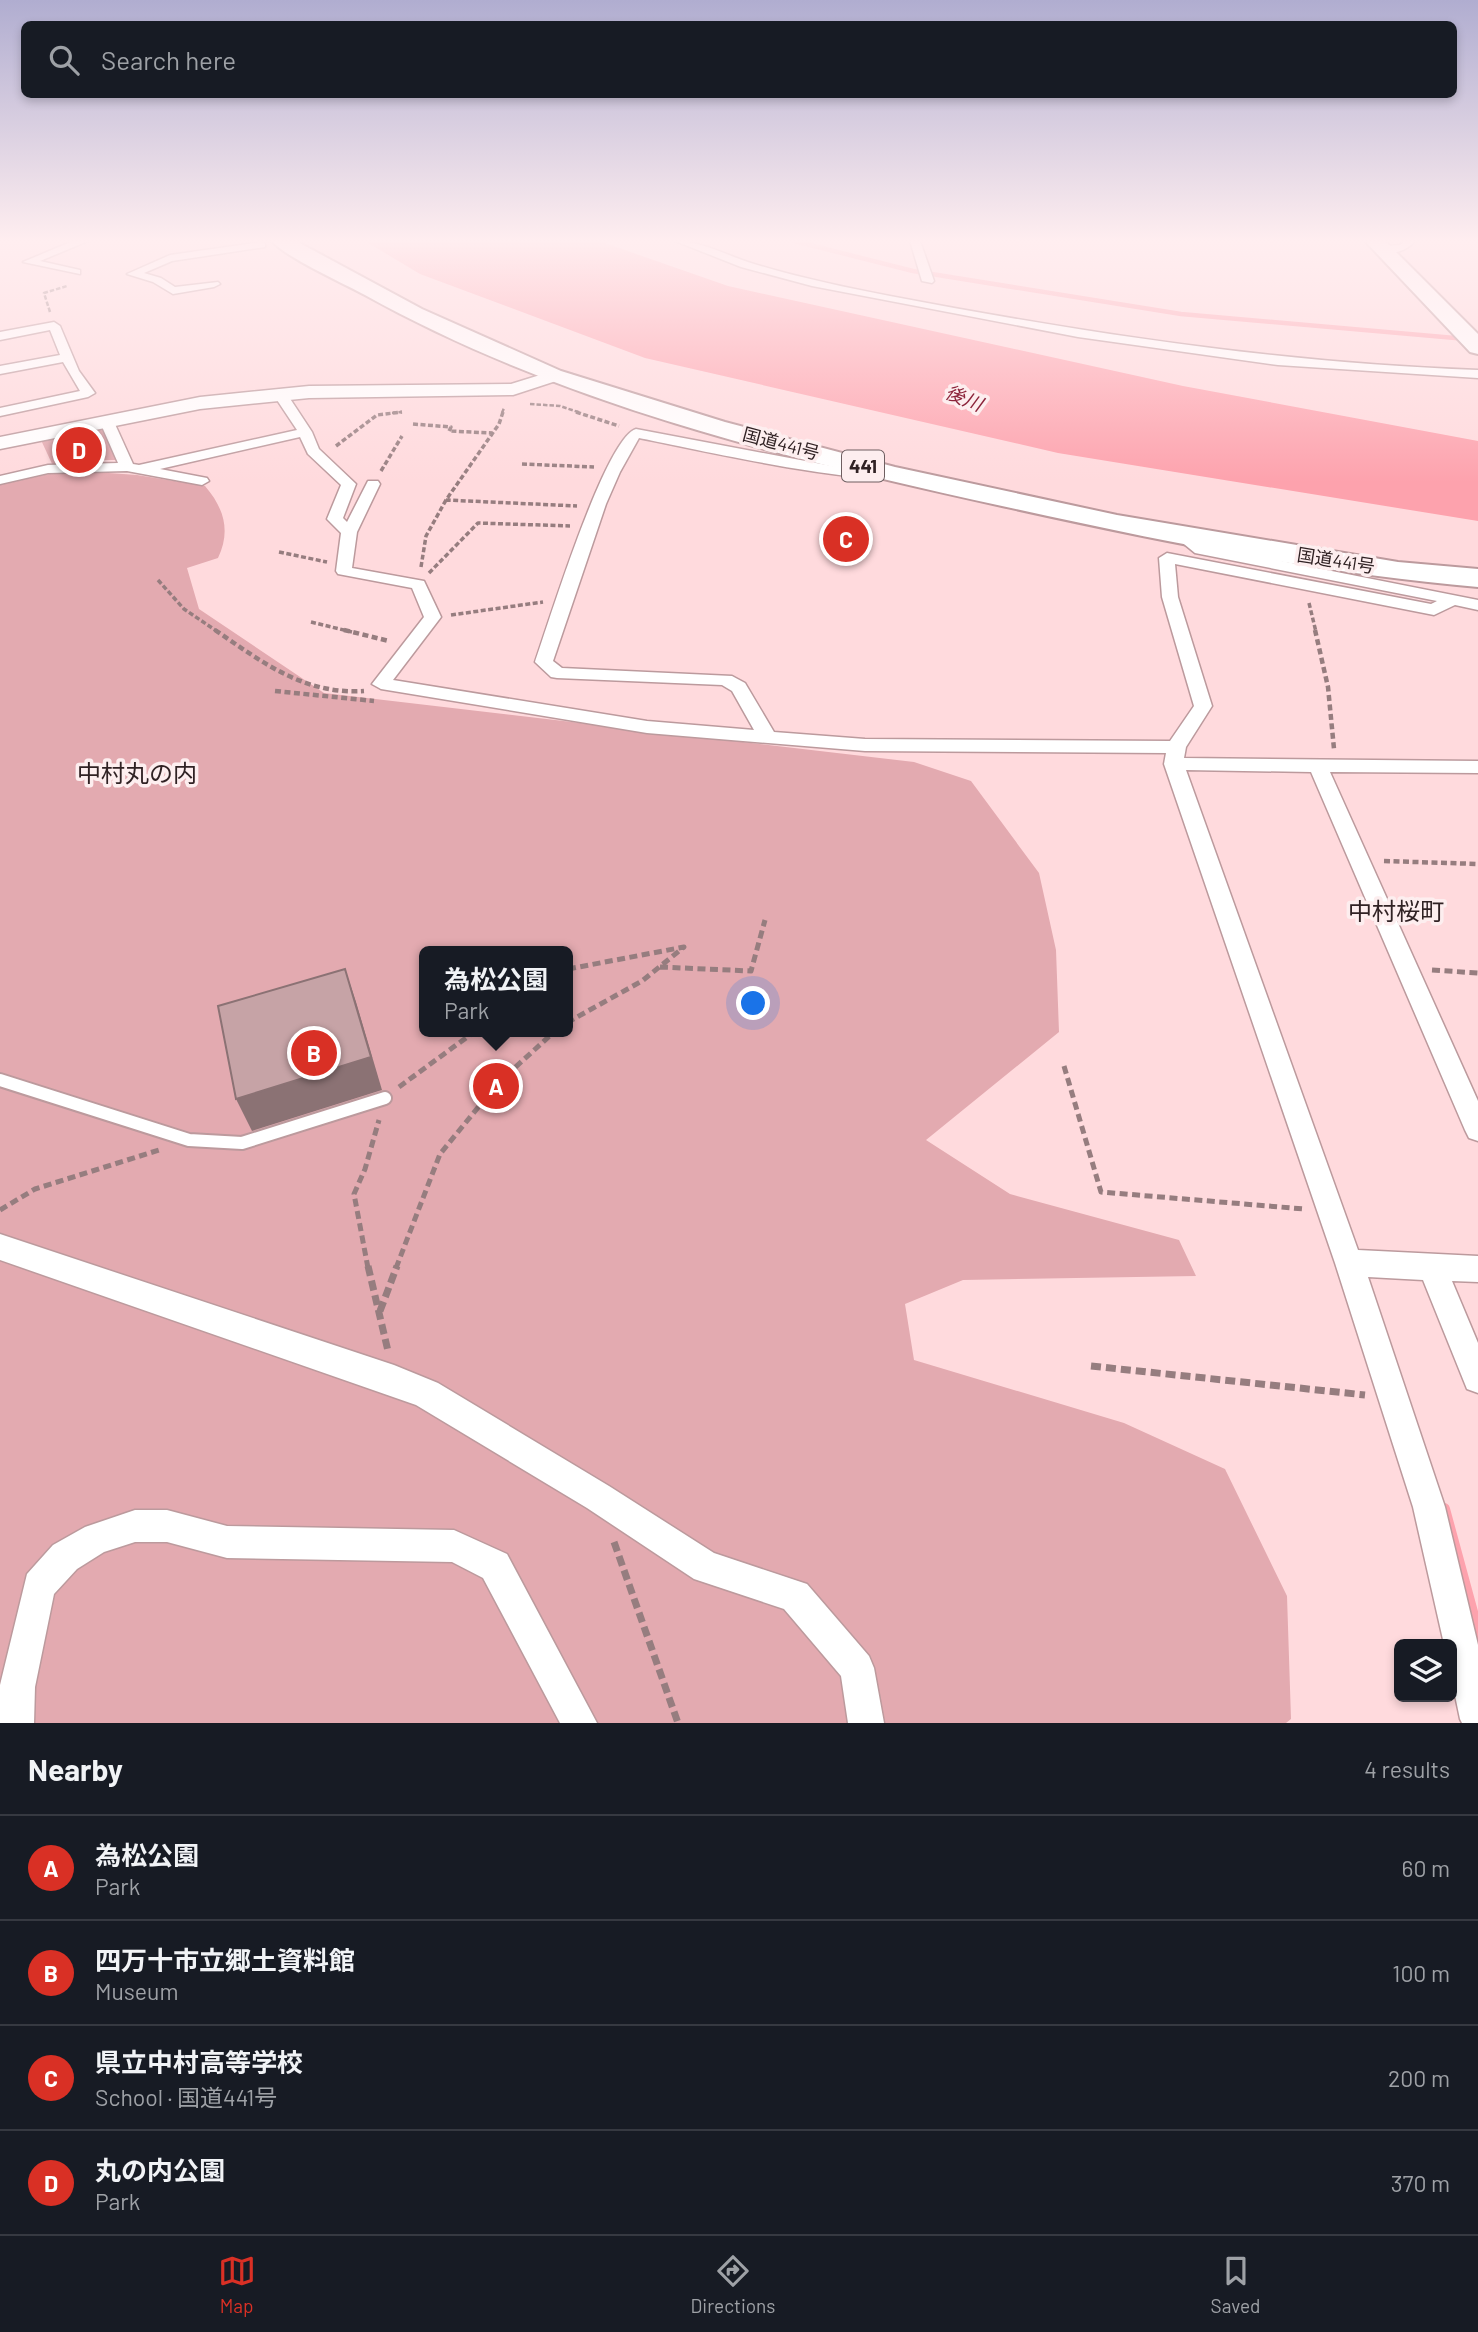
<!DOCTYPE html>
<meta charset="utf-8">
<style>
:root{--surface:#171b24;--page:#242831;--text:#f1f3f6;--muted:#9ea1a6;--line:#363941;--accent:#d93025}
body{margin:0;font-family:Barlow,"Noto Sans JP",sans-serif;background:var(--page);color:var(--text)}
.controls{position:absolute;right:21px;bottom:21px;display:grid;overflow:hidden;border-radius:10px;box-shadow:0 4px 10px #0003}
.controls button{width:63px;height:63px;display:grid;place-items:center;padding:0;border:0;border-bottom:2px solid var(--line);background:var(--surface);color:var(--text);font:35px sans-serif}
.you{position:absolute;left:754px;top:1004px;width:24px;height:24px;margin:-18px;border:5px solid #fff;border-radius:50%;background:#1a73e8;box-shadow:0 0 0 10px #1a73e833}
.badge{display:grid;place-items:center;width:46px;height:46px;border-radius:50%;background:var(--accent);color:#fff;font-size:23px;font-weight:700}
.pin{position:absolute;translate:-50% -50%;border:4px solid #fff;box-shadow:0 2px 7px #0006}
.popup{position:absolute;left:419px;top:946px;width:154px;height:91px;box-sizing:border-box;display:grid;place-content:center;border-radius:10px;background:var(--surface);filter:drop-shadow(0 2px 5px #0005);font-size:23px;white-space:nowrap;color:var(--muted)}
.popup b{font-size:26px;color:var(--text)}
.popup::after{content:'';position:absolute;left:50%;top:100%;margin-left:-14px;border:14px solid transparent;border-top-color:var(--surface)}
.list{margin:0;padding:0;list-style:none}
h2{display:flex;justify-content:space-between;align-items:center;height:91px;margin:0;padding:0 28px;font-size:30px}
h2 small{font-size:23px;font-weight:400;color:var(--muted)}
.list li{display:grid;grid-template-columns:46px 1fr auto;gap:21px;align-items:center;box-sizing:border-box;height:105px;padding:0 28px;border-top:2px solid var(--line)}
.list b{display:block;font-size:26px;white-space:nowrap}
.list p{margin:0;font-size:23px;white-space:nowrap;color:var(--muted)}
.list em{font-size:23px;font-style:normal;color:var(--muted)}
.icon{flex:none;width:38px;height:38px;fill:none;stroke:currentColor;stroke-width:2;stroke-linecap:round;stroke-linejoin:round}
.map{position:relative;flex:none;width:1478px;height:1723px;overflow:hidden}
.search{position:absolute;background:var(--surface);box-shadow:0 4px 10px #0003;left:21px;right:21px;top:21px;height:77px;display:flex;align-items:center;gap:18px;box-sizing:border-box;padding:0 24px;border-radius:10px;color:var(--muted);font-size:26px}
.sheet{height:511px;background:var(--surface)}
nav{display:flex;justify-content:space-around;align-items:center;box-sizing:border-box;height:98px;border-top:2px solid var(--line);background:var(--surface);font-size:19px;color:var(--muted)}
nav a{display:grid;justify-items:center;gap:4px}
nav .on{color:var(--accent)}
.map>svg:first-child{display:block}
</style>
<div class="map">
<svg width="1478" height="1723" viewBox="0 0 1478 1723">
<rect width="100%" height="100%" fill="#ffdadd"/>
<path fill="#e3aab0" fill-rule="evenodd" d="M102,427L116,460H89L53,466L41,440Z
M81,471L137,475L205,486C224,508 231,531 218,558L187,568L199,609L324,693L914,762L971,781L1039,873L1056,950L1059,1032L926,1140L1010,1194L1179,1240L1196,1276L963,1280L905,1304L914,1360L1124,1423L1225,1469L1287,1596L1291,1719L1286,1723H0V485L49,474ZM424,951H568V1032H424Z"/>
<path fill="#fda2ad" d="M365,241H599L728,286L1183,386L1478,441V521L1058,453L645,358L420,274Z"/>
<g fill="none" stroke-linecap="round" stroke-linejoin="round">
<path stroke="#fda2ad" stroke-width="4.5" d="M794,241L913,271L1181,314L1478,340"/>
<path stroke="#fda2ad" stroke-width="12" d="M1444,1509L1478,1634"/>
<g stroke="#bc9a9d" stroke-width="16">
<path id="lane" d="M0,1080L189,1140L242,1143L385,1098"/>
</g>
<g stroke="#bc9a9d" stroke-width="3">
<path id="street" d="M73,241H88L40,261L80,270V274L23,262Z
M675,241C701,241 726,255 751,263C796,277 843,287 890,296C1085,333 1279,363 1478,370V378L1278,365L1078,337L812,286L741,267Z
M910,241H920L934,281L932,283L922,281Z
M1404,241H1415C1406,251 1391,257 1379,249L1384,246L1400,245Z
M261,242L265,243V247L172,261L144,273L161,278L175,287L218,282L220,284L214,287L173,294L153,282L127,274L170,255Z
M54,322L60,326L79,371L95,393L88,397L0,416V408L80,391L63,362L0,374V366L60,355L50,330L0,340V332Z
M280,390L285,391L312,432L319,449L356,484L343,518L347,522L368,481H378L380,484L357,532L352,568L424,581L441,617L393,680L647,721L754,730L732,691L722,685L557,678L551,677L535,662C548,625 605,438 636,429L853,470H890L897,474C879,491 675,445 639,438L620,472L606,504L553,661L562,668L732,676L745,683L774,732L865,739L1170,741L1194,706L1162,597L1159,558L1167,553L1431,604L1437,601L1195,553L1173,535L1181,530L1206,546L1478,600V610L1455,605L1434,615L1175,564L1178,597L1212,706L1186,747L1184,758L1478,761V773L1330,772L1478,1101V1141L1469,1138L1465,1130L1311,772L1186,770L1358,1250L1478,1256V1282L1452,1281L1478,1343V1393L1467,1389L1423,1280L1368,1277L1445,1507L1478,1645V1723H1462L1460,1719L1452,1681V1644H1444L1413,1507L1335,1263L1164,764L1166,753L865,751L647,733L381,689L372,684L424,617L412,588L338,574L336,571L341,533L327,519L341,485L308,454L300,437L160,469L207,478L209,481L202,485L127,471L48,473L0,484V476L48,465L118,463L100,422L107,418L114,422L133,464L139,465L297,430L273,394Z
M0,1234L394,1365L438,1383L609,1486L714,1553L807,1584L869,1656L874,1668L884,1723H848L841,1676L784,1609L694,1579L587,1508L416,1405L0,1260Z
M135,1510H167L227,1526L454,1530L507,1554L597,1723H560L483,1578L452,1562L227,1558L167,1542H135L104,1552L77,1569L54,1594L35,1687L34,1723H0V1685L27,1574L53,1545L85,1527Z"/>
</g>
<g stroke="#bc9a9d" stroke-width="3">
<path id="secondary" d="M553,371L562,376L559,380L513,395L309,398L200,409L0,449V437L200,397L309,386L511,384Z"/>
</g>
<g stroke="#bc9a9d" stroke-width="4">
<path id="highway" d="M272,241H296L422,309L561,371L725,422L895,467L1117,515L1398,562L1478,569V587C1318,573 1159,541 1002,506C784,458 561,404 365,295C343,283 285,257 272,241Z
M1365,241H1385L1478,334V354L1470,352Z"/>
</g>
<path stroke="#967d7f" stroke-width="2.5" stroke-dasharray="4.5 2" stroke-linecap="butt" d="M50,312L44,293L67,286
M530,404L560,406L581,413
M392,413L402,412
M502,413L504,408"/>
<path stroke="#967d7f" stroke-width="3.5" stroke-dasharray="5 2.5" stroke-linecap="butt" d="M503,412L499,424L446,500L577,506
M576,412L619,426
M413,424L451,427L449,431L492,433
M336,446L377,415L402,412
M522,464L594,467
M381,471L402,436
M279,552L327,562
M421,567L426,536L446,500
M429,573L478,523L570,526
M158,580L184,609L218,632
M1309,603L1316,632
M451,615L543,602
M311,622L352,632"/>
<path stroke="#967d7f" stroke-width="4.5" stroke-dasharray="6 3.5" stroke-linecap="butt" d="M215,630C262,662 304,695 364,691
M344,630L389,641
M1315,630L1328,687L1334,749
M275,691L374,701
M1384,861L1478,864"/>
<path stroke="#967d7f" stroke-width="5" stroke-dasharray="8 4.5" stroke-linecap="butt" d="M660,967L751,971L765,920
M568,969L684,947L642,981L568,1022
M1432,970L1478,973
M1064,1066L1101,1192L1304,1209
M399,1087L474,1032
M0,1210L35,1189L159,1150
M368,1268L354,1194L365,1169L379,1120
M396,1268L440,1154L498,1083L554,1032"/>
<path stroke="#967d7f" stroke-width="7" stroke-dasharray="10 5" stroke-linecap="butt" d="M368,1266L388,1351
M380,1311L397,1266
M1091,1366L1365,1395
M614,1542L678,1723"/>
<use href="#lane" stroke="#fff" stroke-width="12"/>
<use href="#street" fill="#fff" fill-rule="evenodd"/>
<use href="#secondary" fill="#fff" fill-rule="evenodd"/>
<use href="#highway" fill="#fff" fill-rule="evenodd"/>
</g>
<path fill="#8b7274" d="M345,969L356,1002L382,1090L252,1131L236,1099Z"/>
<path fill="#c6a3a6" stroke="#8b7274" stroke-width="2" d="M345,969L371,1057L236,1099L218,1006Z"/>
<linearGradient id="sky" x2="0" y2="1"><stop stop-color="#b0add0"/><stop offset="0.5" stop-color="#ffeef0"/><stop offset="1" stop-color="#ffeef0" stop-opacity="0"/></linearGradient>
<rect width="1478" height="482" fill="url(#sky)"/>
<g text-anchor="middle" stroke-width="7" stroke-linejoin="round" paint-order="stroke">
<g font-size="18" fill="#302224" stroke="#fdeeef">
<text transform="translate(781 444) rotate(15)" y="6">国道441号</text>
<text transform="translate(1336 561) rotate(9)" y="6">国道441号</text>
</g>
<g font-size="19" font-style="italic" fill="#8c243b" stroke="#fdeeef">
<text transform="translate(964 398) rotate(22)" y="7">後川</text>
</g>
<rect fill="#fdeeef" stroke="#6e5f61" stroke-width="2" x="842" y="450.5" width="42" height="31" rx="5"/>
<g font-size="19" font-weight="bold" fill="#302224">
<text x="863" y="473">441</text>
</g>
<g font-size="24" fill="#302224" stroke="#fdeeef">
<text x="137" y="782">中村丸の内</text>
<text x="1396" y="920">中村桜町</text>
</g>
</g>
</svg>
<div class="controls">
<button><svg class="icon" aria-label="layers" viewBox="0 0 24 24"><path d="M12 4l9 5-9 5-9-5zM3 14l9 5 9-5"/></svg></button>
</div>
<div class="you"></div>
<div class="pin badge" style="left:496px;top:1086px">A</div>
<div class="popup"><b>為松公園</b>Park</div>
<div class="pin badge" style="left:314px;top:1053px">B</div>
<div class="pin badge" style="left:846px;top:539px">C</div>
<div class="pin badge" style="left:79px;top:450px">D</div>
<div class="search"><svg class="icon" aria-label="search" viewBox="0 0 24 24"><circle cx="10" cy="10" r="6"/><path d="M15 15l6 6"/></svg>Search here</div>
</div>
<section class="sheet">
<h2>Nearby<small>4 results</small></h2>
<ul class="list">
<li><span class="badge">A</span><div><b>為松公園</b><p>Park</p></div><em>60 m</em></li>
<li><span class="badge">B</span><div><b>四万十市立郷土資料館</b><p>Museum</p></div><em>100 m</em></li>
<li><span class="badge">C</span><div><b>県立中村高等学校</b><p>School · 国道441号</p></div><em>200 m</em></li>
<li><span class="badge">D</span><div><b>丸の内公園</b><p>Park</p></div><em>370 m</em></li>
</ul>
</section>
<nav>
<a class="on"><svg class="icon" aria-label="map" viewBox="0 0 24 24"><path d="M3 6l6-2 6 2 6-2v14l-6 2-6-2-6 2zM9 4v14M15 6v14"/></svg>Map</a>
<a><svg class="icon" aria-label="directions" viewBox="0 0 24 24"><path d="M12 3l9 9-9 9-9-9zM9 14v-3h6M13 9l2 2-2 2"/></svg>Directions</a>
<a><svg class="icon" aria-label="saved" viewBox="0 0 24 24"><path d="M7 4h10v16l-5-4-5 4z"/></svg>Saved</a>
</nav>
